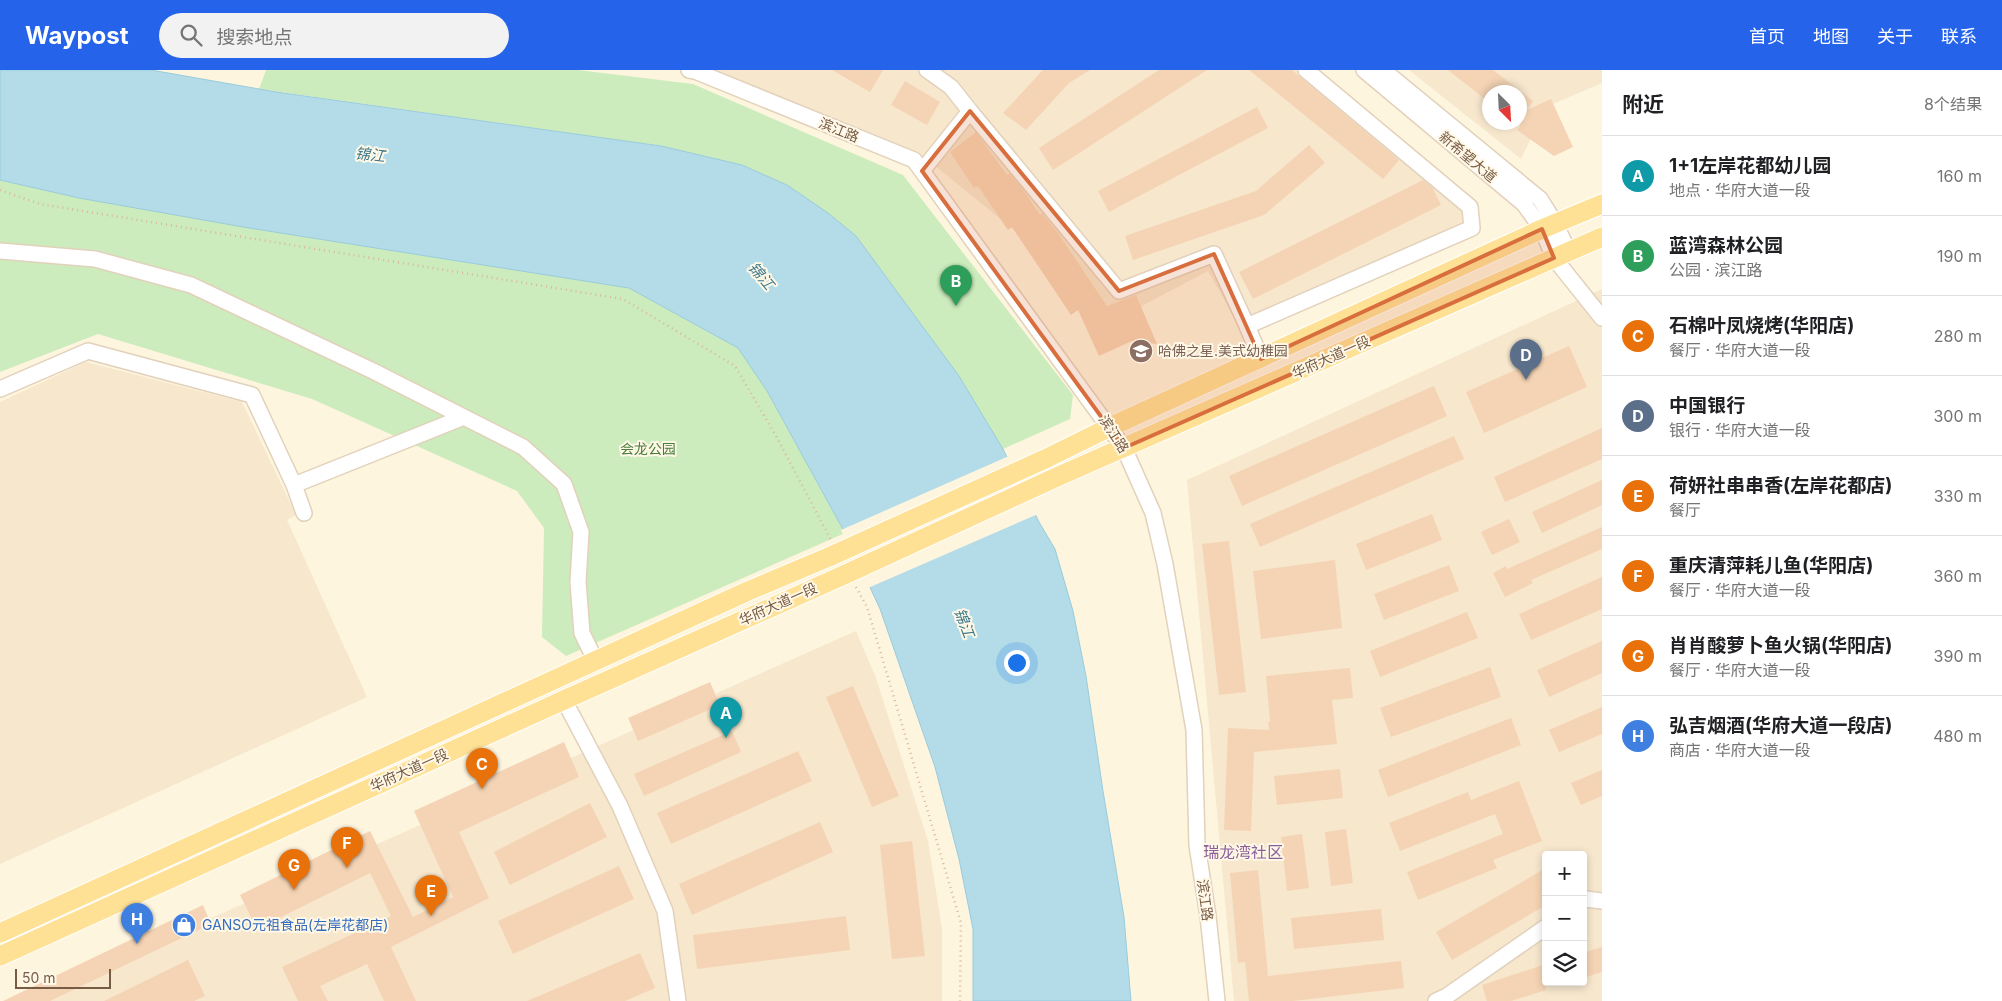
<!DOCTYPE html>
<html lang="zh">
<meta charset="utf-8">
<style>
:root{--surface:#fff;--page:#f2f2f2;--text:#202124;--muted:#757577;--line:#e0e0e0;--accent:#2563eb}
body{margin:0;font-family:Inter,"Noto Sans SC",sans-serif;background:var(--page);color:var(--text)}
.controls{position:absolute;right:15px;bottom:15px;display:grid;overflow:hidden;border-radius:5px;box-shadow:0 2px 8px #0003}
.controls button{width:45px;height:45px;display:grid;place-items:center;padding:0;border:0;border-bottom:1px solid var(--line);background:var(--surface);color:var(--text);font:25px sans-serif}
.compass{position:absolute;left:1482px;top:15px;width:45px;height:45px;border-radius:50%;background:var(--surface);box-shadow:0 2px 8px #0003;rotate:156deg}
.scale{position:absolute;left:15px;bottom:12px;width:96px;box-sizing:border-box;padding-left:5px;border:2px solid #765b45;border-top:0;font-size:14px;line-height:18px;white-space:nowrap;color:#765b45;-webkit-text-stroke:4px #fff8e7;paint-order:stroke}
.you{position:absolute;left:1016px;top:592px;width:18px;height:18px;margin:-12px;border:4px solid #fff;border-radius:50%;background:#1a73e8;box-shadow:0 0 0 8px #1a73e833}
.badge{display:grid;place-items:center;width:32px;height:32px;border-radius:50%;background:var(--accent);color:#fff;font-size:16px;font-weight:700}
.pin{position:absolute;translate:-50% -41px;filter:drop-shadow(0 1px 2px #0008)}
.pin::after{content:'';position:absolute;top:26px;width:18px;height:15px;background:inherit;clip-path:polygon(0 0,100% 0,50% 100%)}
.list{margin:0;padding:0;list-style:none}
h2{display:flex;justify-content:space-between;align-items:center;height:65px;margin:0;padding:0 20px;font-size:21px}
h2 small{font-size:16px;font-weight:400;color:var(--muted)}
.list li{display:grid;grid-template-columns:32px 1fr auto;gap:15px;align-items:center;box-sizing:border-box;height:80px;padding:0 20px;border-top:1px solid var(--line)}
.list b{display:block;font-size:19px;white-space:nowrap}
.list p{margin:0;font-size:16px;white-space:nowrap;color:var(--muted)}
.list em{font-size:16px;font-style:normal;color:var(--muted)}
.icon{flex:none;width:28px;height:28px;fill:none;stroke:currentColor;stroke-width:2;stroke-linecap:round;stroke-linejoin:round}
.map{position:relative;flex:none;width:1602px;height:931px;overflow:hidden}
header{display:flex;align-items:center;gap:30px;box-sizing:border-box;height:70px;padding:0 25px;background:var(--accent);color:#fff}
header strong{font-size:24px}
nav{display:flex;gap:28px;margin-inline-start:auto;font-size:18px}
.search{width:350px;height:45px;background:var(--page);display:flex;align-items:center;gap:12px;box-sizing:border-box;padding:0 18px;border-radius:28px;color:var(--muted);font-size:19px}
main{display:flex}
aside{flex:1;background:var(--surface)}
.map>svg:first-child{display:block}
</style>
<header>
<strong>Waypost</strong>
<div class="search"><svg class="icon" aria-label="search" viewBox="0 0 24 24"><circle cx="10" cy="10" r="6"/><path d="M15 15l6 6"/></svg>搜索地点</div>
<nav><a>首页</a><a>地图</a><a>关于</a><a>联系</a></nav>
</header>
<main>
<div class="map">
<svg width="1602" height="931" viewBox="0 0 1602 931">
<rect width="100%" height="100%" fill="#fef5df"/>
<path fill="#f6e7cd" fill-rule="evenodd" d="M716,0H1317L1470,126L1472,158L1242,261L1208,201L1121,247L918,82Z
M1409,0H1602V13L1546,37L1521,89ZM1490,22H1520V52H1490Z
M1602,219V931H1234L1187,410ZM1546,785H1583V912H1546Z
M86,292L242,332L296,445L287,450L367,627L0,794V332Z
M856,561L876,608L928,771L942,859V931H25Z"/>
<path fill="#ccecbd" d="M266,0H578L693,14L903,105L1073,325L1070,349L1003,379L959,306L787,115L742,95L661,76L259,19Z
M0,110L249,158L629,218L738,278L767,321L845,463L566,586L542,567L544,458L517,421L312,329L98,264L0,302Z"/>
<path fill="#b3dce8" stroke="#99cbdb" d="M0,0H151L276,22L661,76L742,95L787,115L828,143L856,166L959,306L1003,379L1039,452L1055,479L1073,541L1086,606L1103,721L1124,847L1131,931H973V859L959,789L935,697L880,539L845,463L767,321L738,278L629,218L249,158L79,128L0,110Z"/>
<path fill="#fef5df" d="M1009,386L1038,444L868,518L841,460Z"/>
<path fill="#f5d4b5" d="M832,0H883L870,22Z
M1043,0H1090L1069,13L1026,60L1003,43Z
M1159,0H1207L1053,100L1039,78Z
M1249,0H1292L1399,90L1383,109Z
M1448,0H1493L1533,31L1527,40L1551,29L1573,77L1554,86L1517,60L1520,56V22H1490V33Z
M905,11L940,32L927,55L891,35Z
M1257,37L1268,58L1109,142L1098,121Z
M976,62L1007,105L1010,103L1024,121L1040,145L1042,143L1058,163L1107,236L1136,225L1157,274L1132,271L1099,286L1078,240L1071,245L1012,157L1008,160L978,116L974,118L950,82Z
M1309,75L1325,93L1264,145L1133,190L1125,166L1256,121Z
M1423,110L1432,117L1441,135L1253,229L1239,202Z
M1569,276L1587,317L1484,363L1466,322Z
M1434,316L1447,346L1242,436L1229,406Z
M1602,358V389L1505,432L1494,407Z
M1454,366L1464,389L1260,477L1250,454Z
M1602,410V435L1542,463L1532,442Z
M1432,444L1442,470L1366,500L1356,474Z
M1509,449L1520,472L1492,485L1481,462Z
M1602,457V479L1531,510L1533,513L1505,527L1493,503L1506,496L1507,499Z
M1229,471L1246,622L1219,625L1202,474Z
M1335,490L1342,558L1261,569L1253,501Z
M1449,495L1459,521L1384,550L1374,524Z
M1602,507V539L1531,570L1519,544Z
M1467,542L1478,568L1380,607L1370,581Z
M1602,571V603L1549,627L1537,600Z
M1490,597L1501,627L1391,667L1380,638Z
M1350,598L1353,628L1332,630L1337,674L1254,682L1251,761L1224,760L1228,658L1269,660L1268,652L1270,651L1266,606Z
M710,612L720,635L638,671L628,648Z
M853,616L899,726L872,737L826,627Z
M1602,637V664L1559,682L1549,660Z
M1511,648L1521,675L1388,727L1378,700Z
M732,661L741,682L644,726L634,704Z
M564,672L579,707L459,762L489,828L391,877L416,931H384L367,894L320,916L328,931H298L282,897L391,846L370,803L257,859L240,825L370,761L413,847L453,827L414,741Z
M798,681L812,711L671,774L657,743Z
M1340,699L1343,728L1277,735L1274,706Z
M1602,700V726L1581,735L1571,713Z
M1519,711L1542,771L1493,790L1497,798L1418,830L1407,802L1503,764L1495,744L1400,781L1389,753L1468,722L1471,730Z
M590,733L607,767L510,815L494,782Z
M820,752L833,782L692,845L679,814Z
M1346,759L1353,813L1331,816L1325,762Z
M1302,764L1309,818L1287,821L1281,767Z
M912,771L925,886L892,889L880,775Z
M619,796L634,829L513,884L498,851Z
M1546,798V835L1452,890L1436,862Z
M1258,800L1268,906L1401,891L1404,918L1293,931H1249L1245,892L1238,893L1230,803Z
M203,835L211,854L50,931H3Z
M1381,839L1384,870L1294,879L1291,848Z
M846,846L850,880L697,899L693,865Z
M1602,877V902L1583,908V883Z
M640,883L655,918L625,931H527Z
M188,890L205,926L194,931H104Z
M1546,894V920L1511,931H1487L1482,915Z"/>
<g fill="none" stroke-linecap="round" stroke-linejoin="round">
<g stroke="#e2d1bb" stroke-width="18">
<path id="minor" d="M689,0L695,1L914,90L1124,378L1153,443L1165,494L1194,660L1197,775L1208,846L1217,931
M927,0L951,17L970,41
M1364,0L1524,134L1542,159L1554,188L1602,248
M1383,0L1540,129L1555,153L1568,181
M922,101L970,41L1119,221L1214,184L1247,256L1472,158L1470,137L1306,0
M0,181L95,189L191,215L373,301L523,377L564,414L581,462L578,512L582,563L596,592
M1247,256L1261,289
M0,319L88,281L252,325L294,415L304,443
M294,415L464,347
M564,630L620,736L665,841L678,931
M1583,831L1586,829L1602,831
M1436,931L1447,926L1546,857"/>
</g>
<g stroke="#fff" stroke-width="21">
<path id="major" d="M1045,389L1110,357L1542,159L1602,134
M1059,406L1602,167
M0,863L748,521L831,486
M0,886L564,630L846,504"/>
</g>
<path stroke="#dab799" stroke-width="2.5" stroke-dasharray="1 4" stroke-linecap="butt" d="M0,120L40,134L623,229L735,296L776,366L831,470
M856,517L867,537L961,853L960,931"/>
<use href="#minor" stroke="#fff" stroke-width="15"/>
<use href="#major" stroke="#ffe195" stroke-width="19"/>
<g stroke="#fff" stroke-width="21" stroke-linecap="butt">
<path id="major-bridge" d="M831,486L1045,389
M846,504L1059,406"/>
</g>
<use href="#major-bridge" stroke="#ffe195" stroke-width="19"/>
</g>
<path fill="#d86e3d" fill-opacity="0.2" stroke="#d86e3d" stroke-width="4" stroke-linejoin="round" d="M970,41L1119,221L1214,184L1261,289L1542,159L1554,188L1124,378L922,101Z"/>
<defs>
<g id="school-disc" transform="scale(1.25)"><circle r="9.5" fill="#8d6e63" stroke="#fff8e7"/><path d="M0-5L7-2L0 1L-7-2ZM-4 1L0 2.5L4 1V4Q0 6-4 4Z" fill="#fff"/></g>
<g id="shop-disc" transform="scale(1.25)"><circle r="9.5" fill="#3f7fe0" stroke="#fff8e7"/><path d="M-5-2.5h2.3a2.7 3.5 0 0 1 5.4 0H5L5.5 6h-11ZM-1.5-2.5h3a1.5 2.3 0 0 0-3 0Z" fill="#fff"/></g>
</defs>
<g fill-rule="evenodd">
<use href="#school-disc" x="1141" y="281"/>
<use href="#shop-disc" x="184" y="855"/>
</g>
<g text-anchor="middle" stroke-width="4" stroke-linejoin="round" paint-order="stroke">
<g font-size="14" fill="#765b45" stroke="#fff8e7">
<text transform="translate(839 60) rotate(22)" y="5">滨江路</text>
<text transform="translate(1468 87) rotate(40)" y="5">新希望大道</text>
<text transform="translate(1331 287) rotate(-24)" y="5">华府大道一段</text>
<text transform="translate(1114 364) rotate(57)" y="5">滨江路</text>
<text transform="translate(778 534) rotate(-24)" y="5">华府大道一段</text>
<text transform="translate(409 700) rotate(-24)" y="5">华府大道一段</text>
<text transform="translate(1205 830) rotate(82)" y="5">滨江路</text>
</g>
<g font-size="14" fill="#785e54" stroke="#fff8e7" text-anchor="start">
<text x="1158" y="286">哈佛之星.美式幼稚园</text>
</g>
<g font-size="14" fill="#4a7d3c" stroke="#fff8e7">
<text x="648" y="384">会龙公园</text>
</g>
<g font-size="14" fill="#366cbe" stroke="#fff8e7" text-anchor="start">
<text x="202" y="860">GANSO元祖食品(左岸花都店)</text>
</g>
<g font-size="15" font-style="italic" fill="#3d788b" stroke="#fff8e7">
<text transform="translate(370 85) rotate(6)" y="5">锦江</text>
<text transform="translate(761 206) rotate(50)" y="5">锦江</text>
<text transform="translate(964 553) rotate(69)" y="5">锦江</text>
</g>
<g font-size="16" fill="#8b609a" stroke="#fff8e7">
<text x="1243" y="788">瑞龙湾社区</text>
</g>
</g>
</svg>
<div class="controls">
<button>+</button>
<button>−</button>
<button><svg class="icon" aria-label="layers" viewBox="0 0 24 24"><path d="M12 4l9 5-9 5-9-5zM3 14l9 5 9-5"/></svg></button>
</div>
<svg class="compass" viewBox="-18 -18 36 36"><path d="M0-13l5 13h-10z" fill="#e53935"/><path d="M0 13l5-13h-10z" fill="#757577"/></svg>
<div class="scale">50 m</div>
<div class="you"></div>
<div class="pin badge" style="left:726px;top:668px;background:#0f9aa8">A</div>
<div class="pin badge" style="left:956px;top:236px;background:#2e9e5b">B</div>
<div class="pin badge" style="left:482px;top:719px;background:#e8710a">C</div>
<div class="pin badge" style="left:1526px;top:310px;background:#5c6f8a">D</div>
<div class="pin badge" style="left:431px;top:846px;background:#e8710a">E</div>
<div class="pin badge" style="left:347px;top:798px;background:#e8710a">F</div>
<div class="pin badge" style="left:294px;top:820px;background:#e8710a">G</div>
<div class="pin badge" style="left:137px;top:874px;background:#3f7fe0">H</div>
</div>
<aside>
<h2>附近<small>8个结果</small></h2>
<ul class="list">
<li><span class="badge" style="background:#0f9aa8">A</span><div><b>1+1左岸花都幼儿园</b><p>地点 · 华府大道一段</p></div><em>160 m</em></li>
<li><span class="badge" style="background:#2e9e5b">B</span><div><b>蓝湾森林公园</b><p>公园 · 滨江路</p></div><em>190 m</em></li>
<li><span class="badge" style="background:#e8710a">C</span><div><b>石棉叶凤烧烤(华阳店)</b><p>餐厅 · 华府大道一段</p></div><em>280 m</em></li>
<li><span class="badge" style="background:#5c6f8a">D</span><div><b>中国银行</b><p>银行 · 华府大道一段</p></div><em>300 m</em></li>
<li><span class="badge" style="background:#e8710a">E</span><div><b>荷妍社串串香(左岸花都店)</b><p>餐厅</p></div><em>330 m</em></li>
<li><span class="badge" style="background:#e8710a">F</span><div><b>重庆清萍耗儿鱼(华阳店)</b><p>餐厅 · 华府大道一段</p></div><em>360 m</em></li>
<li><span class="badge" style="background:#e8710a">G</span><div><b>肖肖酸萝卜鱼火锅(华阳店)</b><p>餐厅 · 华府大道一段</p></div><em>390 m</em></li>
<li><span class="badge" style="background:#3f7fe0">H</span><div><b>弘吉烟酒(华府大道一段店)</b><p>商店 · 华府大道一段</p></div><em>480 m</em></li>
</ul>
</aside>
</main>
